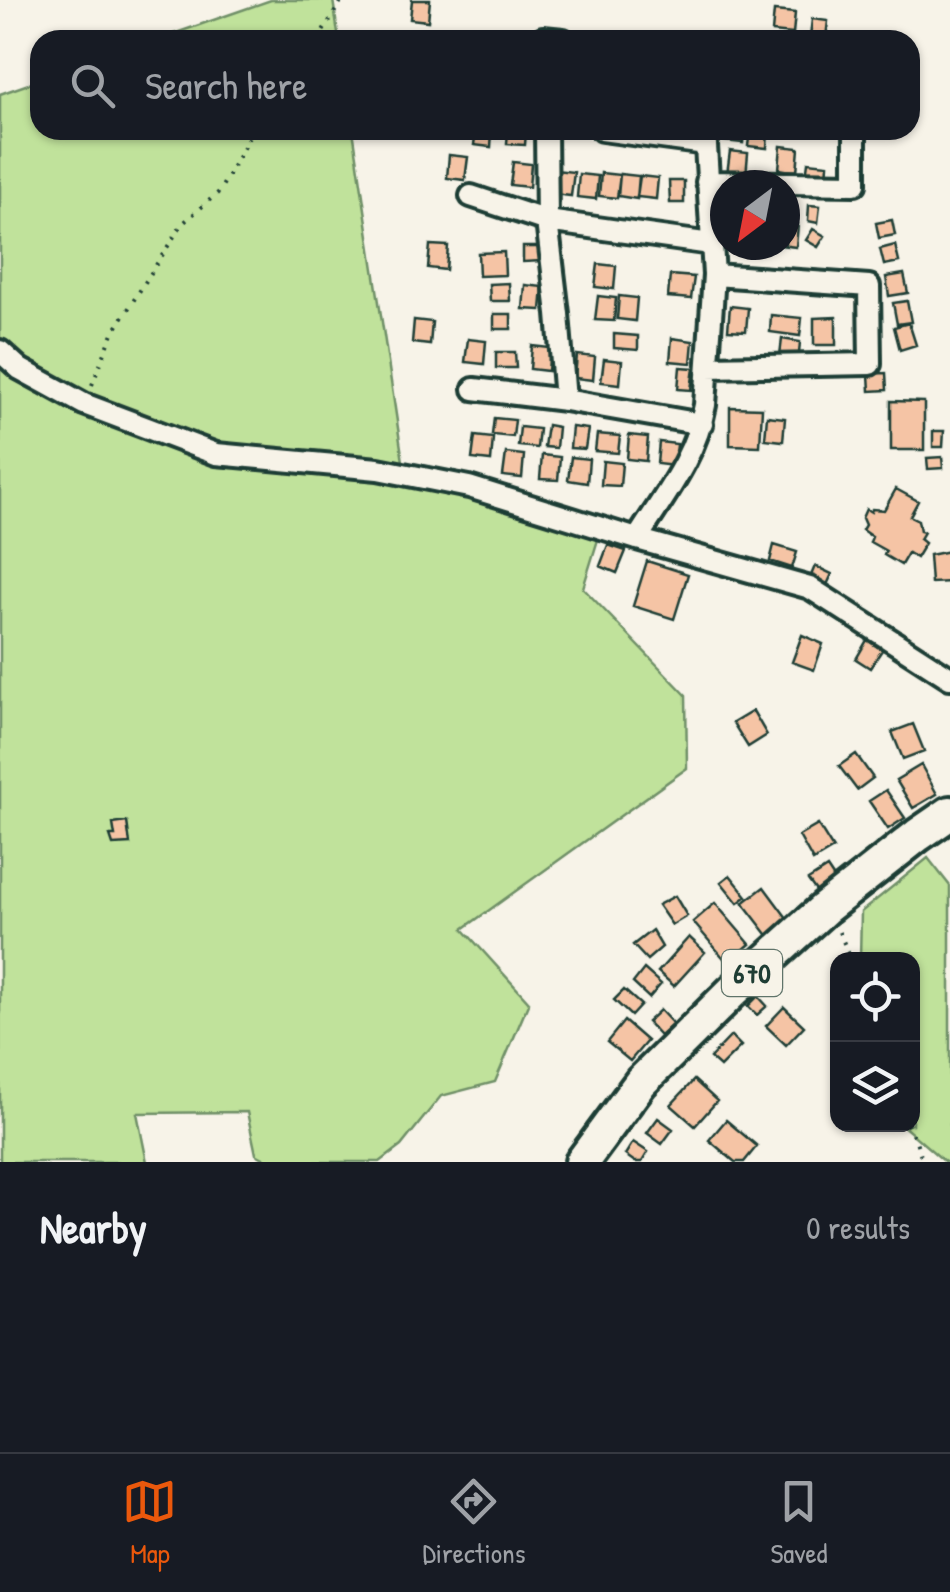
<!DOCTYPE html>
<style>
:root{--surface:#171b24;--page:#242831;--text:#f1f3f6;--muted:#9ea1a6;--line:#363941;--accent:#ea580c}
body{margin:0;font-family:"Patrick Hand",sans-serif;background:var(--page);color:var(--text)}
.controls{position:absolute;right:30px;bottom:30px;display:grid;overflow:hidden;border-radius:20px;box-shadow:0 2px 8px #0004}
.controls button{width:90px;height:90px;display:grid;place-items:center;padding:0;border:0;border-bottom:2px solid var(--line);background:var(--surface);color:var(--text);font:50px sans-serif}
.compass{position:absolute;left:710px;top:170px;width:90px;height:90px;border-radius:50%;background:var(--surface);box-shadow:0 2px 8px #0004;rotate:212deg}
.list{margin:0;padding:0;list-style:none}
h2{display:flex;justify-content:space-between;align-items:center;height:130px;margin:0;padding:0 40px;font-size:42px}
h2 small{font-size:32px;font-weight:400;color:var(--muted)}
.icon{flex:none;width:55px;height:55px;fill:none;stroke:currentColor;stroke-width:2;stroke-linecap:round;stroke-linejoin:round}
.map{position:relative;flex:none;width:950px;height:1162px;overflow:hidden}
.search{position:absolute;background:var(--surface);box-shadow:0 2px 8px #0004;left:30px;right:30px;top:30px;height:110px;display:flex;align-items:center;gap:25px;box-sizing:border-box;padding:0 35px;border-radius:30px;color:var(--muted);font-size:38px}
.sheet{height:290px;background:var(--surface)}
nav{display:flex;justify-content:space-around;align-items:center;box-sizing:border-box;height:140px;border-top:2px solid var(--line);background:var(--surface);font-size:28px;color:var(--muted)}
nav a{display:grid;justify-items:center;gap:5px}
nav .on{color:var(--accent)}
.map>svg:first-child{display:block}
</style>
<div class="map">
<svg width="950" height="1162" viewBox="0 0 950 1162">
<rect width="100%" height="100%" fill="#f7f3e8"/>
<filter id="ink" filterUnits="userSpaceOnUse"><feTurbulence type="fractalNoise" baseFrequency=".01" numOctaves="2"/><feDisplacementMap in="SourceGraphic" scale="20" xChannelSelector="R" yChannelSelector="G"/><feConvolveMatrix kernelMatrix="1 2 1 2 8 2 1 2 1" color-interpolation-filters="sRGB"/></filter>
<g filter="url(#ink)">
<path fill="#c0e29b" stroke="#709068" stroke-width="2.5" d="M271,0H333L339,40H156Z
M40,80V130H353L404,468L600,533L583,588L686,695L687,768L463,929L529,1002L495,1082L441,1096L401,1146L380,1162H271L256,1154L247,1112L137,1113L147,1162H0V94Z
M928,858L950,886V1162H945L902,1125L912,1124V959H860L861,912Z"/>
<path fill="#f5c4a5" stroke="#1f3d34" stroke-width="2.5" d="M412,0H430L428,21L410,19Z
M774,11L795,13L793,34L772,32Z
M812,19L828,21L826,38L810,37Z
M476,130L492,131L491,147L474,145Z
M508,130L526,132L525,145L507,144Z
M725,130H744L743,143L724,141Z
M750,130H768L767,148L748,146Z
M781,146L799,148L797,172L779,169Z
M730,151L748,153L746,176L727,174Z
M449,155L468,157L465,180L447,178Z
M513,162L531,164L529,187L510,185Z
M808,162L828,164L827,180L806,177Z
M555,170L574,172L571,196L553,194Z
M601,173L620,175L617,198L599,196Z
M579,174L598,176L596,199L577,197Z
M620,174L639,176L637,199L618,196Z
M640,176L658,178L656,199L637,197Z
M669,181H684V203H670Z
M809,205L820,206L818,223L808,221Z
M892,220L895,235L879,238L876,223Z
M785,222L798,224L796,247L780,245H785Z
M813,229L825,236L818,247L806,240Z
M430,245L448,246L446,270L428,268Z
M895,245L899,262L884,265L880,249Z
M523,247H541L542,261L523,262Z
M504,252L505,275L479,276L478,253Z
M598,264L616,266L614,289L595,287Z
M904,274L908,293L889,296L886,277Z
M670,275L694,277L691,299L668,297Z
M509,283L510,301H490L489,284Z
M525,285L543,287L541,310L523,309Z
M598,296L616,298L614,321L595,320Z
M619,296L637,298L635,321L617,319Z
M907,301L911,322L897,324L893,303Z
M730,306L748,308L746,331L728,330Z
M494,314H511V329H494Z
M771,315L802,318L800,336L770,332Z
M836,317V345H814V318Z
M414,320L432,322L430,345L412,343Z
M909,323L916,345L900,350L894,327Z
M614,334L638,336V350L614,348Z
M672,338L693,341L691,363L670,361Z
M468,339L486,341L484,364L465,362Z
M782,339L800,342L798,365L779,363Z
M532,346L550,348L548,371L530,369Z
M496,352H515L516,368H496Z
M577,355L595,357L593,380L575,378Z
M604,359L622,361L620,384L601,382Z
M680,367L694,368L691,390L678,389Z
M886,373L887,390L870,391L869,374Z
M891,401L924,402V450H891Z
M730,407L762,408L760,446L730,445Z
M767,416L785,418L783,441L765,439Z
M494,418L515,420L513,437L492,435Z
M547,425L558,427L556,448L544,447Z
M520,427L539,429L537,448L518,446Z
M572,427L588,429L585,449L570,448Z
M933,431H944L943,447H933Z
M597,434L620,436L618,453L595,451Z
M629,435L648,437L646,461L627,459Z
M475,436L493,438L491,461L472,459Z
M659,442L677,444L675,466L657,464Z
M506,453L524,455L522,478L503,476Z
M542,455L560,457L558,480L540,479Z
M571,457L589,459L587,483L568,480Z
M942,457L943,468L928,469L927,458Z
M603,461L622,463L620,486L601,485Z
M896,489L918,501L910,516L918,520L920,531L924,532L920,539L925,543L916,558L908,553L901,565L884,555L886,551L870,542L872,537L862,530L865,525L862,518L866,509L871,512L872,509L884,510Z
M608,545L626,551L617,573L600,566Z
M774,545L797,552L792,568L770,561Z
M949,551L950,582L931,583L929,555Z
M647,561L688,574L674,619L633,606Z
M815,566L832,574L827,585L810,578Z
M802,635L823,644L814,670L792,662Z
M867,640L882,650L870,668L856,659Z
M753,711L767,735L748,747L733,723Z
M913,724L924,751L903,759L892,732Z
M856,754L873,778L857,790L839,766Z
M921,765L937,794L913,808L896,780Z
M886,790L905,818L888,829L869,801Z
M127,822L130,844L113,845L110,836H115L113,824Z
M818,825L833,849L813,861L799,836Z
M827,868L839,886L821,898L808,880Z
M730,875L747,896L738,903L721,882Z
M764,887L790,922L770,938L743,903Z
M675,896L687,916L672,925L658,905Z
M715,903L750,944L728,963L693,922Z
M652,930L662,947L647,960L633,945Z
M689,937L705,952L674,986L658,972Z
M644,969L661,984L649,998L633,983Z
M624,990L641,1005L631,1016L614,1000Z
M758,996L767,1006L757,1015L748,1006Z
M784,1007L804,1026L786,1045L766,1026Z
M660,1010L673,1024L660,1036L647,1022Z
M624,1021L647,1041L630,1061L607,1042Z
M731,1036L741,1046L720,1067L710,1058Z
M694,1080L717,1101L695,1126L671,1105Z
M658,1118L673,1129L662,1144L647,1133Z
M726,1120L757,1146L744,1162H735L709,1140Z
M633,1142L648,1152L642,1162H635L625,1155Z"/>
<g fill="none" stroke-linecap="round" stroke-linejoin="round">
<g stroke="#1f3d34" stroke-width="28">
<path id="minor" d="M543,40V38L563,40
M546,130L547,221L558,314L565,400
M602,130L706,144
M707,182L855,184V130
M471,196L547,221L711,244
M0,351L20,369L84,404L216,454L378,469L469,487L637,539L810,588L950,678
M708,367L870,364L869,286L714,275
M474,389L565,400L702,424
M637,539C664,496 696,456 705,405L714,275L705,130"/>
</g>
<g stroke="#1f3d34" stroke-width="40">
<path id="primary" d="M582,1162L641,1082L733,991L824,909L918,835L950,813"/>
</g>
<path stroke="#1f3d34" stroke-width="4" stroke-dasharray="2.5 8" stroke-linecap="butt" d="M318,40L342,0
M92,385L113,333L182,224L219,192L253,130
M839,932L851,959
M907,1124L916,1141L923,1162"/>
<use href="#minor" stroke="#f7f3e8" stroke-width="20"/>
<use href="#primary" stroke="#f7f3e8" stroke-width="32"/>
</g>
</g>
<g text-anchor="middle" stroke-width="8" stroke-linejoin="round" paint-order="stroke">
<rect fill="#f7f3e8" stroke="#60746a" stroke-width="2.5" x="722" y="950" width="60" height="46" rx="8"/>
<g font-size="28" font-weight="bold" fill="#1f3d34">
<text x="752" y="983">670</text>
</g>
</g>
</svg>
<div class="controls">
<button><svg class="icon" aria-label="locate" viewBox="0 0 24 24"><circle cx="12" cy="12" r="6"/><path d="M12 2v4M12 18v4M2 12h4M18 12h4"/></svg></button>
<button><svg class="icon" aria-label="layers" viewBox="0 0 24 24"><path d="M12 4l9 5-9 5-9-5zM3 14l9 5 9-5"/></svg></button>
</div>
<svg class="compass" viewBox="-18 -18 36 36"><path d="M0-13l5 13h-10z" fill="#e53935"/><path d="M0 13l5-13h-10z" fill="#9ea1a6"/></svg>
<div class="search"><svg class="icon" aria-label="search" viewBox="0 0 24 24"><circle cx="10" cy="10" r="6"/><path d="M15 15l6 6"/></svg>Search here</div>
</div>
<section class="sheet">
<h2>Nearby<small>0 results</small></h2>
<ul class="list">
</ul>
</section>
<nav>
<a class="on"><svg class="icon" aria-label="map" viewBox="0 0 24 24"><path d="M3 6l6-2 6 2 6-2v14l-6 2-6-2-6 2zM9 4v14M15 6v14"/></svg>Map</a>
<a><svg class="icon" aria-label="directions" viewBox="0 0 24 24"><path d="M12 3l9 9-9 9-9-9zM9 14v-3h6M13 9l2 2-2 2"/></svg>Directions</a>
<a><svg class="icon" aria-label="saved" viewBox="0 0 24 24"><path d="M7 4h10v16l-5-4-5 4z"/></svg>Saved</a>
</nav>
